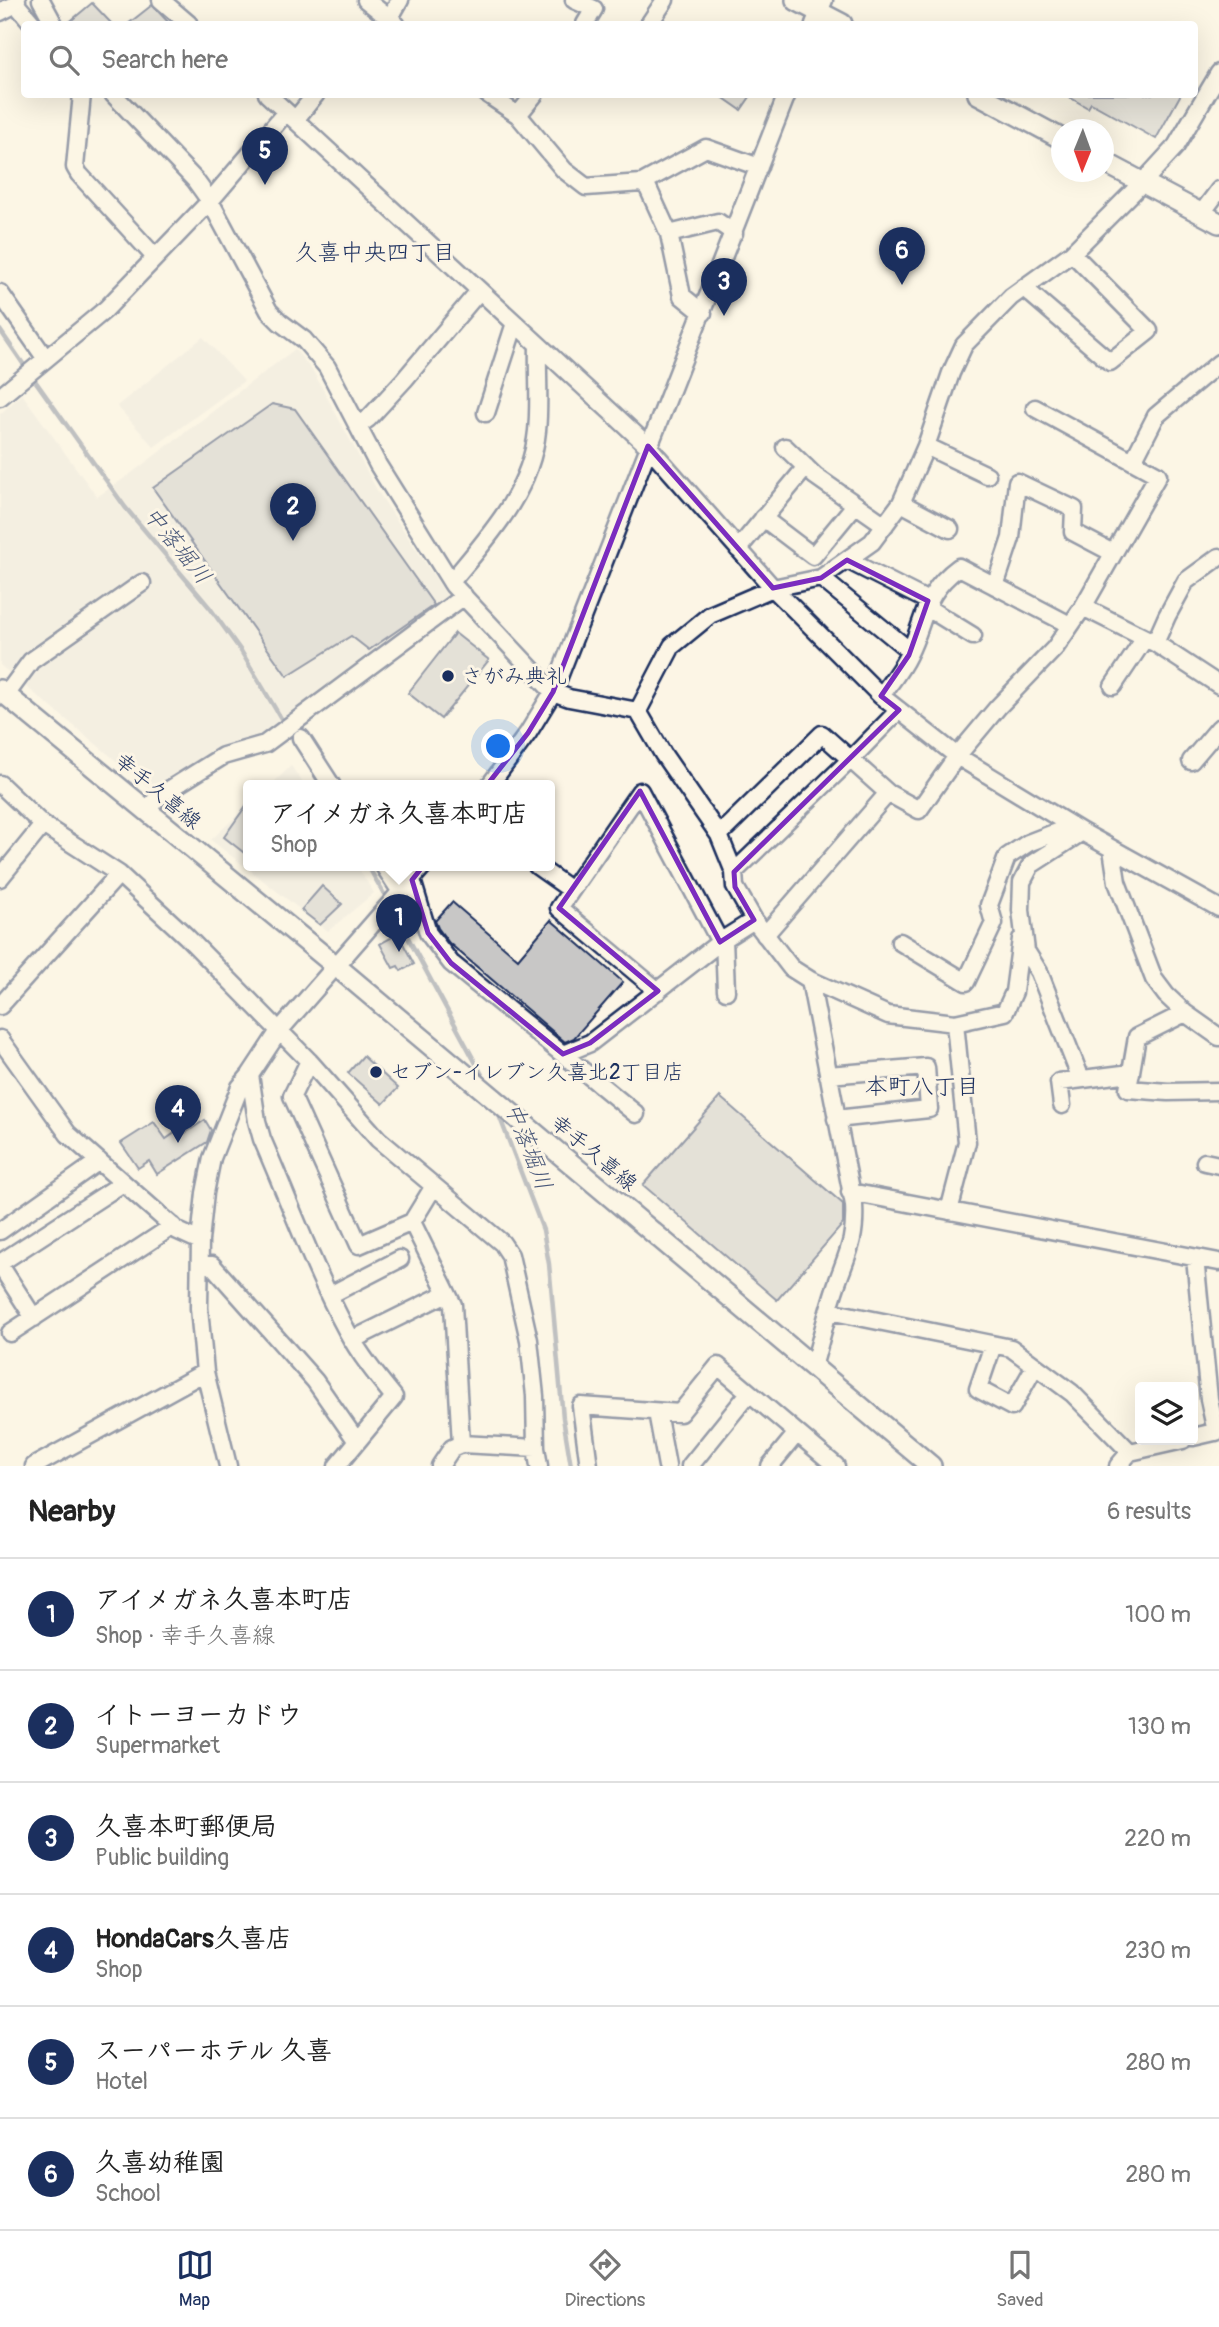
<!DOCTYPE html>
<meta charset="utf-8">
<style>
:root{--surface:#fff;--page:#f6f6f6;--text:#222;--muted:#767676;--line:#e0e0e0;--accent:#1b2f5e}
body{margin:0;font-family:Pangolin,"Klee One",sans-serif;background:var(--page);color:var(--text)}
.controls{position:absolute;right:21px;bottom:21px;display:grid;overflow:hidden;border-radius:7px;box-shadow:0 7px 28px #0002}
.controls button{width:63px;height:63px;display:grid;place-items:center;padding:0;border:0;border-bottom:2px solid var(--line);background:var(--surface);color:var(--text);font:35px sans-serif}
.compass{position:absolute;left:1051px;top:119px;width:63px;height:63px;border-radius:50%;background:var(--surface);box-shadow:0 7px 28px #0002;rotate:181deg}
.you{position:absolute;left:499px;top:747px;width:24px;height:24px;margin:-18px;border:5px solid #fff;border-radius:50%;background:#1a73e8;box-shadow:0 0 0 10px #1a73e833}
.badge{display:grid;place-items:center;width:46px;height:46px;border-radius:50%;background:var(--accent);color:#fff;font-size:23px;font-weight:700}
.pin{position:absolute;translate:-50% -58px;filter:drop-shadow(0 2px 4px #0008)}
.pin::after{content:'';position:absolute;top:37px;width:24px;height:21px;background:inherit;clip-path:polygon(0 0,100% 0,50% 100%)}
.popup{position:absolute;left:243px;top:780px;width:312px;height:91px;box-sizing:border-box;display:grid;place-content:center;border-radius:7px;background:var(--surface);filter:drop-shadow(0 2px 5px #0005);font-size:23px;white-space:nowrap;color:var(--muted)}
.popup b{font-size:26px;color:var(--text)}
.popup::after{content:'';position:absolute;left:50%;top:100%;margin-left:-14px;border:14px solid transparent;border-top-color:var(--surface)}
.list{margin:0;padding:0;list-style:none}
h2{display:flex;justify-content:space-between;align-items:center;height:91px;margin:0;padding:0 28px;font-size:30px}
h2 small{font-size:23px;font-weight:400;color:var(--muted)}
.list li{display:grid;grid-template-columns:46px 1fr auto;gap:21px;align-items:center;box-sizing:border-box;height:112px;padding:0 28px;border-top:2px solid var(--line)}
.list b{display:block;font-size:26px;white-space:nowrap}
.list p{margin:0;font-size:23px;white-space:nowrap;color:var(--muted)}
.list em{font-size:23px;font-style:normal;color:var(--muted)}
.icon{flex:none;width:38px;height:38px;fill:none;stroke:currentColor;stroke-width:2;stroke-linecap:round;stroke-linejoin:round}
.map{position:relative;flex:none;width:1219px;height:1466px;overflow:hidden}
.search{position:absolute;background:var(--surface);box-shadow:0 7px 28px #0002;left:21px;right:21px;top:21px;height:77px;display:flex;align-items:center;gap:18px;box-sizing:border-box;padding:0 24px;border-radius:7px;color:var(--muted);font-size:26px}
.sheet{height:763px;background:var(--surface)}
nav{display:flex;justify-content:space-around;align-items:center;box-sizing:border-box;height:98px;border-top:2px solid var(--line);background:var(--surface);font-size:19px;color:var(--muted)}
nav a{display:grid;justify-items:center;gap:4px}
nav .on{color:var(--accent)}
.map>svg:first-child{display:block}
</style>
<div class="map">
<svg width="1219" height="1466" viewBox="0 0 1219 1466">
<rect width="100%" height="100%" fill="#fcf5e5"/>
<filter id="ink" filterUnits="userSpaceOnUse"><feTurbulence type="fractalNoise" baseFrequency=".0143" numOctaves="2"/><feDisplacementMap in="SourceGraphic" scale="14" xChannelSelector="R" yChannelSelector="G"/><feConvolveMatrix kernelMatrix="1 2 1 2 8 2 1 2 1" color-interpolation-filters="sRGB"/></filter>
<g filter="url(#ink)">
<path fill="#ece7dc" d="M203,337L244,381L154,447L117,406Z
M295,349L314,373L378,492L458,612L275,748L166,782L159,796L0,665V414L22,394L97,497L129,475Z
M291,766L305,786H270Z
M248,805V866H357L374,893L328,931L211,840Z"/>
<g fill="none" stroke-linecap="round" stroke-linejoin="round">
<path stroke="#767f94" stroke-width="4.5" d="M0,330L26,368
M31,375L125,507L210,608L241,651L285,725
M300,750L321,786
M368,866L388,901
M392,908L486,1082
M497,1110L543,1230L549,1264L563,1418L571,1466"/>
</g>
<path fill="#c8c7c6" stroke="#1b2f5e" stroke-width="2" d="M92,3L112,24H67Z
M152,5L170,24H128Z
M718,94H752L741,110Z
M1064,94H1181L1156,139L1091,103L1088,108Z
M272,404L295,409L434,605L369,650L351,636L287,676L153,488Z
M455,633L489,660L441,719L408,693Z
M248,803V856L224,837Z
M322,886L342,904L320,925L301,910Z
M452,902L518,959L551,920L623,982L574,1038L565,1042L449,943L438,928L435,921Z
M398,934L414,964L401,971L398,966L393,968L380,944Z
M363,1056L398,1088L383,1104L348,1073Z
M720,1097L843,1204V1224L777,1300L643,1185Z
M205,1120L211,1130L207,1142L157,1174L149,1161L138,1168L121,1143L154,1122L166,1139L179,1130L182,1135Z"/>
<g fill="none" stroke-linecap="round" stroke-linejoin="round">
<g stroke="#1b2f5e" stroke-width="21">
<path id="minor" d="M17,0L16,4L33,24
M41,0L54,24
M161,0L189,24
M366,0L396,24
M574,0L594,9L585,24
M0,12L16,4
M389,19L400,0
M649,24L665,0
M814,24L824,0
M82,94L75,167L79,174L155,257
M113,94L195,180L210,201L269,311L280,322L304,340L327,367L378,465L453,585L553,692L569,698L638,711L663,754L719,835L734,872L735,887L754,920L791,968L810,980L888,1015L955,1023L967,1142L949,1211
M267,94L648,446L773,588L881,696L957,756L1082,832L1219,908
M487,94L518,115L564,170L586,187L642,183L648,188L669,234L682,296L703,313
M518,115L535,94
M295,120L316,94
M642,183L706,148L759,167
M1201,214L1219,190
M669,234L718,222L734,233
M1024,288L1110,362L1149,331L1072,253
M0,293L46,359
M0,397L106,309L210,201L286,112
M486,413L515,323
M358,426L368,419L404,380L479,291
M926,446L987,475
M785,447L815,476L885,525
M1133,461L1156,416L1219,363
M901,503L950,529
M763,518L813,556L855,505
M738,549L806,467
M847,560L928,601
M821,578L910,651
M451,582C488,537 531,492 537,431C540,402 537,373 538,345
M995,586L1011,538L1017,482L1074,509L1073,532L1113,553
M926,607L973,636
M1083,607L1155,643L1219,685
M1155,643L1167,616L1186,581L1219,557
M1113,686L1145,638
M6,695L31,661L142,583
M881,696C890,683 901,670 908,655C926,620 922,594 959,567L1070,625
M638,711L672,646L710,615L773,588L821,578L872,542L901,503L926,446L951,373L964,345L1011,297L1072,253L1142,183L1176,146L1219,73
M301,738L332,786
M1191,761L1219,728
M0,784L43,825L119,874L186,936L309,1061L378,1139L502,1243L510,1255L529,1340L535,1396L536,1448L539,1466
M489,786L528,733L553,692L787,94
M146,811L159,796L223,756L265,744L464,596
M719,835L822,734L888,793L919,810L957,756L998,707L1055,648L1083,607L1158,475L1035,408
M1112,849L1117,882L1154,979L1166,995L1185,1013L1219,1037
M384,866L401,892
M537,866L571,890
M734,872L852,758L899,710
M0,878L43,825
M412,880L428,933L451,963L636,1114
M765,935L888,793
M724,939L726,991
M900,942L966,982L994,923L989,905L1007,857L1028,843L1072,826
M810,980L854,1205C856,1241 847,1254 836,1286C827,1312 821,1340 813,1367
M658,991L559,908L640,791L720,942
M0,1006L119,874
M1185,1013L1137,1037L1128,1089L1168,1092L1219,1091
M955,1023L1005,1012L1014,992L1021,939
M0,1039L68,1134L178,1231L200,1241
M563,1054L590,1043L724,939L754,920
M309,1061L292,1096L359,1245L412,1222L434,1186
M250,1075L257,1121L262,1139C290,1203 314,1270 347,1331C360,1355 377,1376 394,1397L337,1466
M828,1075L926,1067L929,1109L836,1119
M1081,1079L1039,972L1026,951L1021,910L1022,882L1031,865L1082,832
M1062,1105L1059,1082L1131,1073
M1205,1162L1219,1165
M850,1192L1219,1262
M412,1222L453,1305L461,1444L452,1448L440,1466
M0,1231L99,1161
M1195,1258L1209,1399L1216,1432
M0,1263L123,1183
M200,1264L212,1265L315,1381L356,1440
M0,1265L34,1318
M330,1295L400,1259
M829,1311L1011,1348L1072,1393L1130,1452L1183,1440
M10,1333L173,1226
M352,1340L447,1293
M993,1345L978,1389L1012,1407L1035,1366
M657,1412L667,1466
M1193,1437L1219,1431
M461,1444L536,1448
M34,1466L205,1372
M228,1466L205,1372L199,1308L200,1241L205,1193L212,1158L240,1087L250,1075L279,1031L423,866
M589,1466L581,1406L680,1413L718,1366L836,1466
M690,1466L749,1393
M770,1466L797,1433
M1118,1466L1130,1452"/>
</g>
<g stroke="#1b2f5e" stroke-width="24">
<path id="major" d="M796,0L842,24
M978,94L1062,139
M1104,162L1219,223
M0,690L336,966L931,1466"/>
</g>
<use href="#minor" stroke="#fcf5e5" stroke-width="16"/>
<use href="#major" stroke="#fcf5e5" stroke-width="19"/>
</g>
</g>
<path d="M0 0H1219V1466H0ZM648,446L773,588L821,578L847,560L928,601L909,655L881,696L899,710L734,872L735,887L754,920L720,942L640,791L559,908L658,991L590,1043L563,1054L451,963L428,933L412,880L528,733L553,692Z" fill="#fcf5e5" fill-opacity=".55" fill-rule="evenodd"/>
<path fill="none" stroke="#7b2cbf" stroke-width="5" stroke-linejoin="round" d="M648,446L773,588L821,578L847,560L928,601L909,655L881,696L899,710L734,872L735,887L754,920L720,942L640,791L559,908L658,991L590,1043L563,1054L451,963L428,933L412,880L528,733L553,692Z"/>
<g fill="#1b2f5e" stroke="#fcf5e5" stroke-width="2.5">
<circle cx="448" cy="676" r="7"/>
<circle cx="376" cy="1072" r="7"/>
</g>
<g text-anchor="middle" stroke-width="6" stroke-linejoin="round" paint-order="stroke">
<g font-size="21" fill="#1b2f5e" stroke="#fcf5e5" text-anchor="start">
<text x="462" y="683">さがみ典礼</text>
<text x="390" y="1079">セブン-イレブン久喜北2丁目店</text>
</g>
<g font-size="21" fill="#1b2f5e" stroke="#fcf5e5">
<text transform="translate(158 791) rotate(40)" y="7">幸手久喜線</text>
<text transform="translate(594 1153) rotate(40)" y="7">幸手久喜線</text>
</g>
<g font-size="23" fill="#1b2f5e" stroke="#fcf5e5">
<text x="375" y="260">久喜中央四丁目</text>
<text x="922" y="1094">本町八丁目</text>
</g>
<g font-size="23" font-style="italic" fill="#485779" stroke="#fcf5e5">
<text transform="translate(178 545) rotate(51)" y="8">中落堀川</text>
<text transform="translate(529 1146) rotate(69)" y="8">中落堀川</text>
</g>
</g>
</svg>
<div class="controls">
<button><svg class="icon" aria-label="layers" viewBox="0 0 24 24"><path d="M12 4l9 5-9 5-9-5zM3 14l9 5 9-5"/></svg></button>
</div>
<svg class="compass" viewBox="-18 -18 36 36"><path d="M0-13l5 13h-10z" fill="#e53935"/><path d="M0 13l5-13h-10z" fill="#767676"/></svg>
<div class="you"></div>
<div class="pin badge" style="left:399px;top:952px">1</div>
<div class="popup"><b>アイメガネ久喜本町店</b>Shop</div>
<div class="pin badge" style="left:293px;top:541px">2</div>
<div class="pin badge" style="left:724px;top:316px">3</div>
<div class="pin badge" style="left:178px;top:1143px">4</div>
<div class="pin badge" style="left:265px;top:185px">5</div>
<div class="pin badge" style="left:902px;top:285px">6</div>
<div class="search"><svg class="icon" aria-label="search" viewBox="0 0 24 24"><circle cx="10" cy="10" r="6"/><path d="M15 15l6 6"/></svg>Search here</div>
</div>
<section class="sheet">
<h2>Nearby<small>6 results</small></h2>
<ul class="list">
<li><span class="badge">1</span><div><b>アイメガネ久喜本町店</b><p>Shop · 幸手久喜線</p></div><em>100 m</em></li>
<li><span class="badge">2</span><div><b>イトーヨーカドウ</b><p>Supermarket</p></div><em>130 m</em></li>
<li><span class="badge">3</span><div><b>久喜本町郵便局</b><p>Public building</p></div><em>220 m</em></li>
<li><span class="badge">4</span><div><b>HondaCars久喜店</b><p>Shop</p></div><em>230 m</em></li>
<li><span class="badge">5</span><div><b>スーパーホテル 久喜</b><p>Hotel</p></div><em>280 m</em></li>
<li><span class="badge">6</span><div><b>久喜幼稚園</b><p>School</p></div><em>280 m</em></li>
</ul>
</section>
<nav>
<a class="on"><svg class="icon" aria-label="map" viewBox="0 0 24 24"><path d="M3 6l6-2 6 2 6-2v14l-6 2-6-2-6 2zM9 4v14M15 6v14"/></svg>Map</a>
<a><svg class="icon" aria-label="directions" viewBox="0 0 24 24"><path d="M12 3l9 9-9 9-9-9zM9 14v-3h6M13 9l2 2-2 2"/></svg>Directions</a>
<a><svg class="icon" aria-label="saved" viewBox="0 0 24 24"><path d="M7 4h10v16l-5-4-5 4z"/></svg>Saved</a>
</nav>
